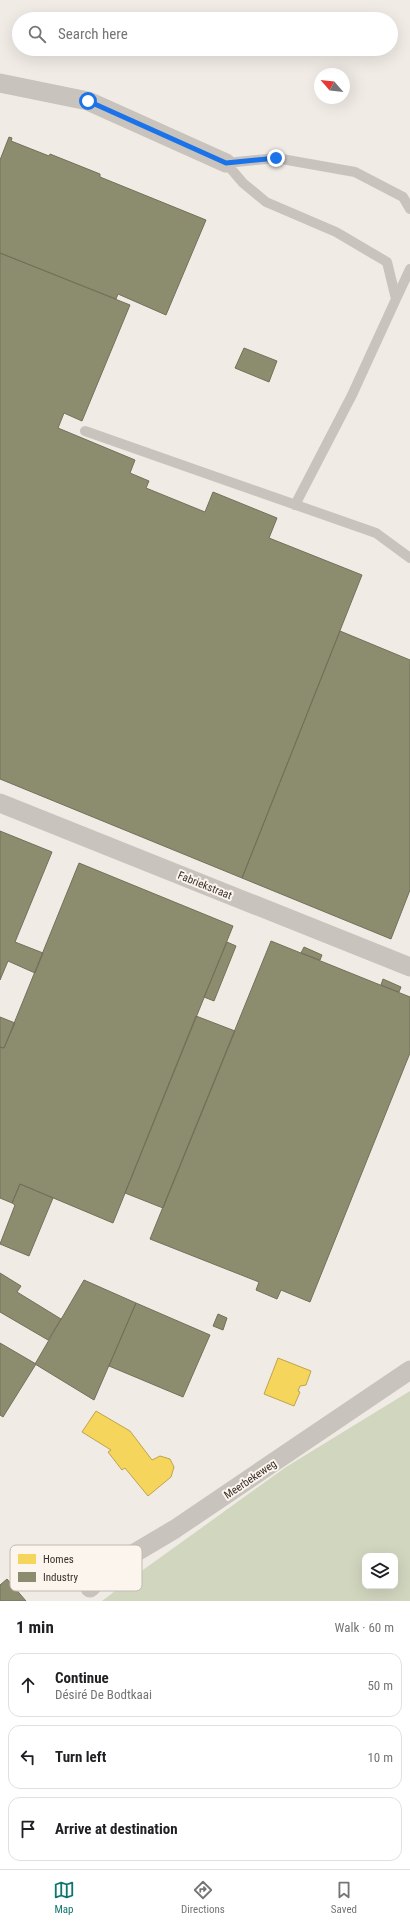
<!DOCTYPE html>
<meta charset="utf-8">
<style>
:root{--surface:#fff;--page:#f6f6f6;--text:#202124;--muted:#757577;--line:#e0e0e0;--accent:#0f766e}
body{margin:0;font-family:"Roboto Condensed",sans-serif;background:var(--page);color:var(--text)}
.controls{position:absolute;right:12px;bottom:12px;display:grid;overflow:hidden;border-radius:8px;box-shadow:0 4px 16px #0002}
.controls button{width:36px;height:36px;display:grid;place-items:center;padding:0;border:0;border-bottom:1px solid var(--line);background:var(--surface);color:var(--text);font:20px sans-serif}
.compass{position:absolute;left:314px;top:68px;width:36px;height:36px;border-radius:50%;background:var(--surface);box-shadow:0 4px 16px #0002;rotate:298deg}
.stop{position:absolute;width:12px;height:12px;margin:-9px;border:3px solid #1a73e8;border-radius:50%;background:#fff}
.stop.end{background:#1a73e8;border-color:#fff;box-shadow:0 1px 4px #0008}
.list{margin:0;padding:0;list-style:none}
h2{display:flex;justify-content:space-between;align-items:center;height:52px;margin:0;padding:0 16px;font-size:17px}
h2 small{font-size:13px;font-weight:400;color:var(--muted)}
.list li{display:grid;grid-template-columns:26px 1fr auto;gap:12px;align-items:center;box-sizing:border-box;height:64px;margin:0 8px 8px;padding:0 8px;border:1px solid var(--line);border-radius:12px}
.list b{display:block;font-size:15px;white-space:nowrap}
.list p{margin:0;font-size:13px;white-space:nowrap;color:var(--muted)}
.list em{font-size:13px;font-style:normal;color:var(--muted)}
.icon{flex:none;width:22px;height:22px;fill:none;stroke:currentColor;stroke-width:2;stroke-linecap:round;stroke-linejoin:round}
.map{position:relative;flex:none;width:410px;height:1601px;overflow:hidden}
.search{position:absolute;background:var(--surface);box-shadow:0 4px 16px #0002;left:12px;right:12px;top:12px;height:44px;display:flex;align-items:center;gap:10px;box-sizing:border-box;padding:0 14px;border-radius:22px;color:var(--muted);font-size:15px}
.sheet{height:268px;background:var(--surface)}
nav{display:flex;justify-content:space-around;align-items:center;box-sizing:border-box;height:56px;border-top:1px solid var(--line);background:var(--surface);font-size:11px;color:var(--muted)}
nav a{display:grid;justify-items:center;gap:2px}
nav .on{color:var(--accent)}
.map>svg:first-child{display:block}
</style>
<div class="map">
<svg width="410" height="1601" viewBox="0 0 410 1601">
<rect width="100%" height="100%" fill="#f0ebe5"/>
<path fill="#d1d6bf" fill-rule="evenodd" d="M410,1391V1601H102L136,1575L286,1467ZM365,1556H395V1586H365Z"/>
<path fill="#f6d55c" stroke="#bea44d" d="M278,1358L311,1371L306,1385L300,1386L298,1391L300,1392L294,1406L264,1394Z
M96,1411L130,1431L152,1460L160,1456L170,1459L174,1467L171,1477L148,1496L125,1468L122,1470L108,1452L111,1450L82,1432Z"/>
<path fill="#8c8c6e" stroke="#74705a" d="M9,137L12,138L11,141L49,156L50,154L100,174V177L206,220L166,315L118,294L116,299L0,253V160Z
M0,253L130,305L82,421L64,413L58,428L135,460L130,473L149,481L146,488L205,512L213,492L277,518L269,538L362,575L242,878L0,779Z
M244,348L277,361L269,382L235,368Z
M340,631L410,660V890L391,939L242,878Z
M0,831L52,852L15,942L43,953L35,973L8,961L0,980Z
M79,863L233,926L113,1223L20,1184L12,1203L0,1198V1047L4,1048Z
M271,941L410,997V1053L310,1302L281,1290L277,1299L256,1290L259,1282L150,1239Z
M227,942L236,946L214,1001L204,997Z
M304,947L322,955L320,960L301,953Z
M383,979L401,987L399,992L381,985Z
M196,1016L235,1031L163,1208L125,1193Z
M0,1017L15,1023L4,1048L0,1047Z
M20,1184L53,1198L29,1256L0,1244L15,1205L12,1203Z
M0,1273L21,1286L17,1292L61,1319L48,1340L0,1312Z
M84,1280L136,1303L94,1400L35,1364Z
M136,1303L210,1335L183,1397L109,1366Z
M218,1314L227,1318L223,1330L213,1326Z
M0,1343L36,1364L3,1417L0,1415Z
M7,1579L26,1601H0V1585Z"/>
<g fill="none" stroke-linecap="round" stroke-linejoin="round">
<path stroke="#c9c3be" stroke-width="10" d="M226,163L243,183L266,202L336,232L387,262L396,299L352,395L295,505
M226,163L276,158L355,172L403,197L410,209
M396,299L410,269
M85,431L376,533L410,558"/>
<path stroke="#c9c3be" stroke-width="19" d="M0,83L88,101L226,163
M0,803L410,967
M90,1588L111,1567L175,1529L410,1370"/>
</g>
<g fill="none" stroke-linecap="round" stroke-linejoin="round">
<path stroke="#1a73e8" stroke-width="5" d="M88,101L226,163L276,158"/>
</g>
<g text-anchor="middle" stroke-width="4" stroke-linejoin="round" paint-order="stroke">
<g font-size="11" fill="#3b302b" stroke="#fbf5ee">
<text transform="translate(205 885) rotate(22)" y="4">Fabriekstraat</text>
<text transform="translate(250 1479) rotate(-34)" y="4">Meerbekeweg</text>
</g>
</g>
<rect x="10" y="1545" width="132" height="46" rx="6" fill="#fbf5ee" stroke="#c1bab4" stroke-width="1"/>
<rect x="18" y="1554" width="18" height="10" fill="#f6d55c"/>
<rect x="18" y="1572" width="18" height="10" fill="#8c8c6e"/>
<g font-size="11" fill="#3b302b">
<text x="43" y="1563">Homes</text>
<text x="43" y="1581">Industry</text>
</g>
</svg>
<div class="controls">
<button><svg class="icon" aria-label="layers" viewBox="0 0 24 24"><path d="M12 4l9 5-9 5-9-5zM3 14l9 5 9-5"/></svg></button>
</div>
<svg class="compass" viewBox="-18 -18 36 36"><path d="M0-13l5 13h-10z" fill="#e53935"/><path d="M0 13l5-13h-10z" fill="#757577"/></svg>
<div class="stop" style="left:88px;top:101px"></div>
<div class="stop end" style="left:276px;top:158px"></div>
<div class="search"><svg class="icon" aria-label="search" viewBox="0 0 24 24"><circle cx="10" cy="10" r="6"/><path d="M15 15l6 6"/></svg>Search here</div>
</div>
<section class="sheet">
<h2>1 min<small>Walk · 60 m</small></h2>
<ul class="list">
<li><svg class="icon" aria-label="ahead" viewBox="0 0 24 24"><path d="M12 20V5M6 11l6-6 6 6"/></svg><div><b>Continue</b><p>Désiré De Bodtkaai</p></div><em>50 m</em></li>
<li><svg class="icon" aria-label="left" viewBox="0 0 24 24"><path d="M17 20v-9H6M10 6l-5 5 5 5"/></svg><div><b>Turn left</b></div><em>10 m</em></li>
<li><svg class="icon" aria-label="arrive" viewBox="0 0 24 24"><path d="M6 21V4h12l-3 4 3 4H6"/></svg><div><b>Arrive at destination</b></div></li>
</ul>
</section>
<nav>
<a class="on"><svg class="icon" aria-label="map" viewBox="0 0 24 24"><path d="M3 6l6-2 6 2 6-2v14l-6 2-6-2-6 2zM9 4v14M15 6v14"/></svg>Map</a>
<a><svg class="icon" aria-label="directions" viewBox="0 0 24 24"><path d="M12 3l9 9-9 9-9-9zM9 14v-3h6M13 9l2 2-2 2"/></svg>Directions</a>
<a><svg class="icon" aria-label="saved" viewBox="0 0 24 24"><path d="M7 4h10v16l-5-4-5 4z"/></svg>Saved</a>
</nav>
